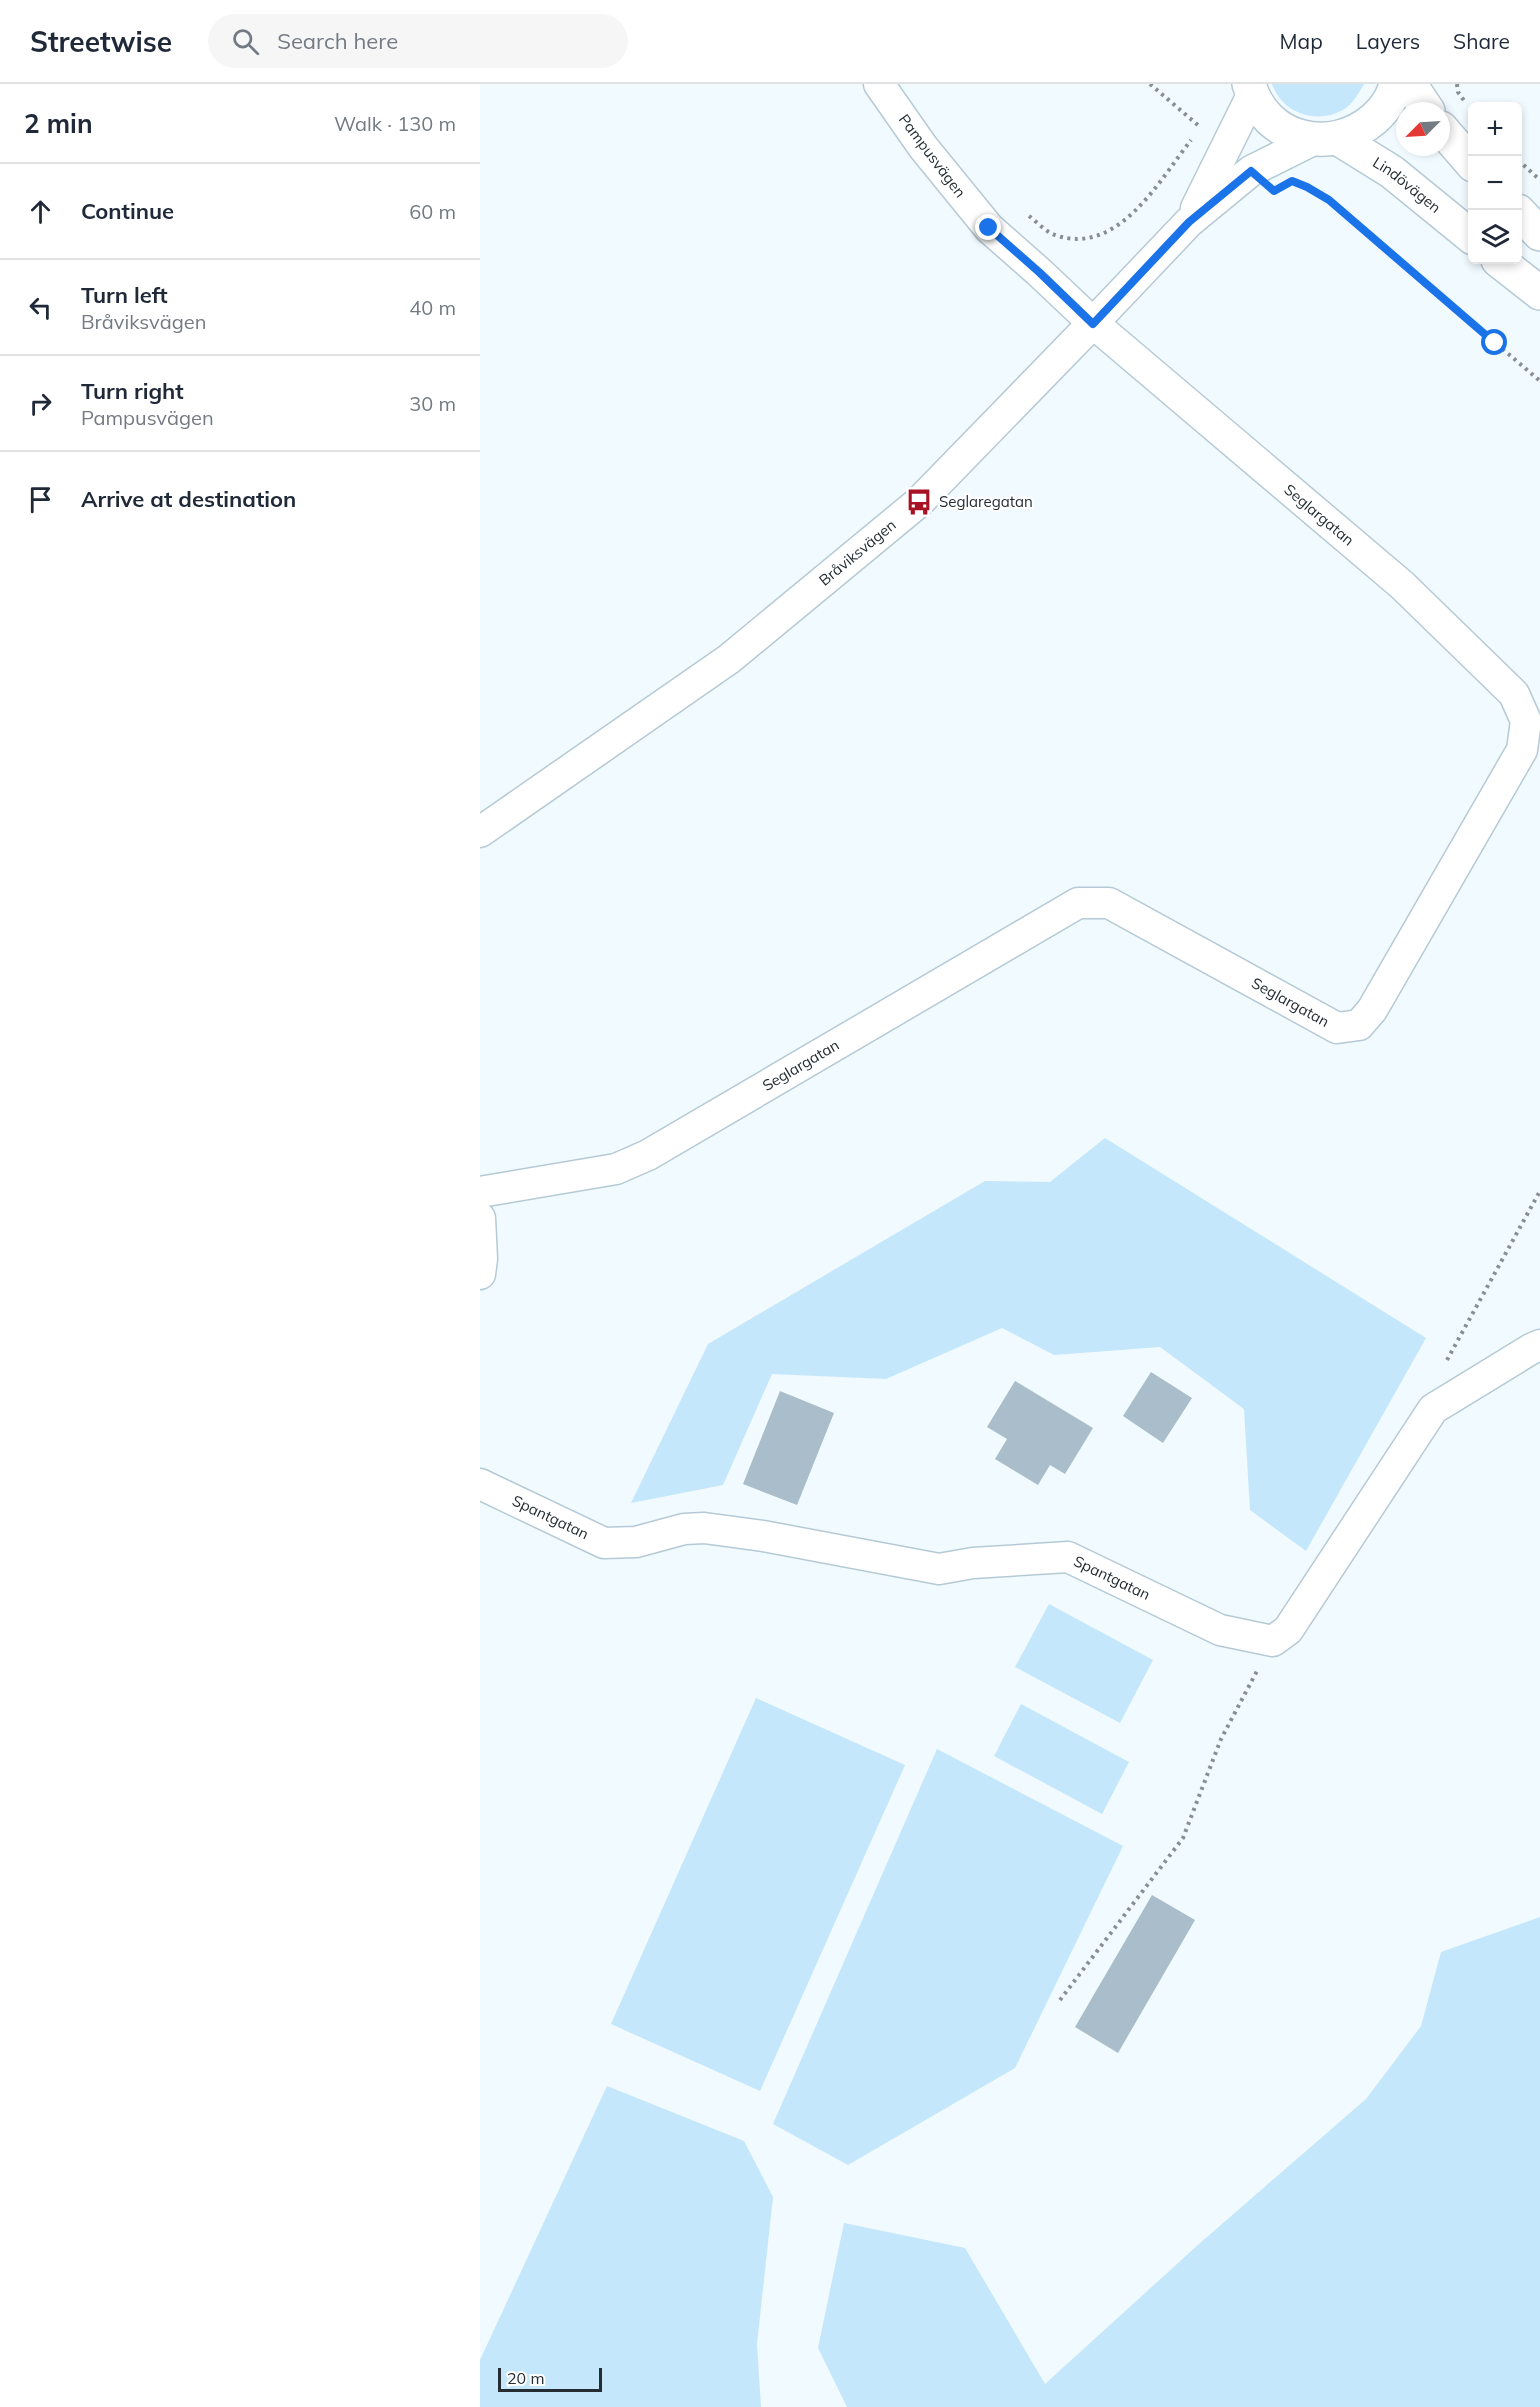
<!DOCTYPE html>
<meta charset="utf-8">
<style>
:root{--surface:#fff;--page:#f6f6f7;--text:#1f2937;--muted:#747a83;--line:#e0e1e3}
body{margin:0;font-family:Mulish,sans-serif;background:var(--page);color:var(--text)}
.controls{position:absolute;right:18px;top:18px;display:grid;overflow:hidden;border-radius:9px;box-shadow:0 3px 9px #0003}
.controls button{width:54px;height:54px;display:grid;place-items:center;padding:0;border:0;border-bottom:2px solid var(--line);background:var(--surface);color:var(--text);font:30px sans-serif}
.compass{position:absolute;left:916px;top:18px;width:54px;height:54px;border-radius:50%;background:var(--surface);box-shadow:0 3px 9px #0003;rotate:246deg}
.scale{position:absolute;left:18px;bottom:15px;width:104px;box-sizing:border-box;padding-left:6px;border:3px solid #252d32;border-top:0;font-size:16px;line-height:21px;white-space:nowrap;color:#252d32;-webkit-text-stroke:4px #fff;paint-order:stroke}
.stop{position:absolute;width:18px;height:18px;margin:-14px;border:4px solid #1a73e8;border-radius:50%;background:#fff}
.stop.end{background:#1a73e8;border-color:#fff;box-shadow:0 2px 6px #0008}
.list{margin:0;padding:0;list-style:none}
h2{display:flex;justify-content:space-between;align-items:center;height:78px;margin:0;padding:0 24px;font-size:26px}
h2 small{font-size:20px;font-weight:400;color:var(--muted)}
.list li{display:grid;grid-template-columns:39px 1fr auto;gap:18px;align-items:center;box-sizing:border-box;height:96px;padding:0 24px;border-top:2px solid var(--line)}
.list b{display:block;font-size:22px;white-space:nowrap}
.list p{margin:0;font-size:20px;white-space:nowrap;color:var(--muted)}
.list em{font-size:20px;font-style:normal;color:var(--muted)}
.icon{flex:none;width:33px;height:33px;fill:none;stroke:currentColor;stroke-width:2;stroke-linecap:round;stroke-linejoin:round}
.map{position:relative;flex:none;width:1060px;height:2323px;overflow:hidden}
header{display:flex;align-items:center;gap:36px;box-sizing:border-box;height:84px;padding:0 30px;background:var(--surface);border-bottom:2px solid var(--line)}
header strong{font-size:28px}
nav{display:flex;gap:33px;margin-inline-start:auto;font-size:21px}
.search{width:420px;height:54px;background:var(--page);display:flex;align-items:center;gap:15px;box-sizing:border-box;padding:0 21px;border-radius:33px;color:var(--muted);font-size:22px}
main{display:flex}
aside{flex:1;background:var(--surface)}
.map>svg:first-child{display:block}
</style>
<header>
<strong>Streetwise</strong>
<div class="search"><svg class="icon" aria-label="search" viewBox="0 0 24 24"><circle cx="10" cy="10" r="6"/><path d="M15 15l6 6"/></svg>Search here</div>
<nav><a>Map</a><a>Layers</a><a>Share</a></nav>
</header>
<main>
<aside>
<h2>2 min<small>Walk · 130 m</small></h2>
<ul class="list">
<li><svg class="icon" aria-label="ahead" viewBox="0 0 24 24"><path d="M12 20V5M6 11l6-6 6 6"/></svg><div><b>Continue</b></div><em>60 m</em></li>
<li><svg class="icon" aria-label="left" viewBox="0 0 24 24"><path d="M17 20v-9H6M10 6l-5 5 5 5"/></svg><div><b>Turn left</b><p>Bråviksvägen</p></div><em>40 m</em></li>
<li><svg class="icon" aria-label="right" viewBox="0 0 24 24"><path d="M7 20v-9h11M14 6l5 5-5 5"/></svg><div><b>Turn right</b><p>Pampusvägen</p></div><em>30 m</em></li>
<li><svg class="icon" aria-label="arrive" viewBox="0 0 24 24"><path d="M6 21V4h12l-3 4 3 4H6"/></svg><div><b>Arrive at destination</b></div></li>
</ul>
</aside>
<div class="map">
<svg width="1060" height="2323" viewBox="0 0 1060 2323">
<rect width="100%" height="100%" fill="#f1faff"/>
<path fill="#c4e7fb" d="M792,0H884C878,10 873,20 863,26C836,41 802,29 792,0Z
M625,1054L946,1254L826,1467L770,1426L764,1325L680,1263L574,1271L522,1244L406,1295L292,1290L243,1401L151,1419L228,1260L505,1097L570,1098Z
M569,1520L673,1576L640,1639L535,1583Z
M276,1614L425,1681L280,2007L131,1940Z
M541,1620L649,1678L622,1730L514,1672Z
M457,1665L643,1762L535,1984L368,2081L293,2040Z
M1060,1833V2323H367L338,2264L364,2139L485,2164L565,2300L719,2160L886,2015L941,1942L961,1868Z
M127,2002L264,2057L293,2113L277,2260L281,2323H0V2276Z"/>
<path fill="#a9beca" d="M671,1288L712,1314L683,1359L643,1332Z
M535,1297L613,1344L585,1390L570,1381L558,1401L515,1375L527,1355L507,1343Z
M300,1307L354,1329L317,1421L263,1400Z
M672,1811L715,1836L638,1969L595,1943Z"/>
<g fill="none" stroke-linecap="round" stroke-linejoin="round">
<g stroke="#b5cad6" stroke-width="33">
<g id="street">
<path d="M716,124L772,11"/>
<path id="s1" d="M0,748L249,575L439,418L613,239L709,138L771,87L833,56"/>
<path id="s2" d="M0,1108L136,1085L168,1071L598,819H629L857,944L879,941L892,926L1042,666L1046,637L1034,610L922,501L613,239L559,188L509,144L443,63L399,0"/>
<path d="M0,1134L2,1175L0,1190"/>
<path id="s3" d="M0,1400L124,1459L156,1458L204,1445L224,1444L283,1452L459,1485L493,1479L588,1473L740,1546L793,1557L808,1546L953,1325L1051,1265L1060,1261"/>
</g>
</g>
<g stroke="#b5cad6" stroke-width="36">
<g id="secondary">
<path d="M769,0C785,57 851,72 894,35C904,26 913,13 916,0"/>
<path d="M930,0L948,27"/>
<path d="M961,44L993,81"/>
<path id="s4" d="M859,55L912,88L993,154"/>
<path d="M1038,127L1060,150"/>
<path d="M1018,176L1060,209"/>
</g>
</g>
<path stroke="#878f94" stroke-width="4" stroke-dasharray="3 4.5" stroke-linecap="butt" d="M670,0L719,42
M977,0L978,8L985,18
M1038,76L1060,96
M819,100L849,116L1060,297
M549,132C557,138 566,148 575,151C638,173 679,97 711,56
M967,1276L1060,1107
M580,1916L703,1754L741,1655L777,1587"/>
<use href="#street" stroke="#fff" stroke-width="30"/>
<use href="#secondary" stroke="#fff" stroke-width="33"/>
</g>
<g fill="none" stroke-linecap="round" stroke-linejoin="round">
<path stroke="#1a73e8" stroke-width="8" d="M509,144L559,188L613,240L709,138L771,87L794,107L812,97L827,103L849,116L1015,259"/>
</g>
<defs>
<g id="bus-bare" transform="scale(2.07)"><path d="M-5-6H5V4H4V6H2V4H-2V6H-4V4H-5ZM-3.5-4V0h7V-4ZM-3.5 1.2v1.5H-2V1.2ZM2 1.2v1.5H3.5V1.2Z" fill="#a81123" stroke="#fff" stroke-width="2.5" paint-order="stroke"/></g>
</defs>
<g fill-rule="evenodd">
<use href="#bus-bare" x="439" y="418"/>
</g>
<g text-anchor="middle" stroke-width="4.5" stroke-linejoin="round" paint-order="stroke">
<g font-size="15" fill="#252d32" stroke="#fff">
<text transform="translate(452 72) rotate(53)" y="5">Pampusvägen</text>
<text dy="5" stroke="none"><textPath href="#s4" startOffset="82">Lindövägen</textPath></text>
<text transform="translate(839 431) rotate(40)" y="5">Seglargatan</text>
<text dy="5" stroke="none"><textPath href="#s1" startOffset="470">Bråviksvägen</textPath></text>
<text dy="5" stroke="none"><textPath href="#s2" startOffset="909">Seglargatan</textPath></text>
<text dy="5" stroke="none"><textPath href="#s2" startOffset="350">Seglargatan</textPath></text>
<text dy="5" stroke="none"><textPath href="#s3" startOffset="78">Spantgatan</textPath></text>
<text dy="5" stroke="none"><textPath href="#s3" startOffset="656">Spantgatan</textPath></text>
</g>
<g font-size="15" fill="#252d32" stroke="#fff" text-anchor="start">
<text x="459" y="423">Seglaregatan</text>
</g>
</g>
</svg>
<div class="controls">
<button>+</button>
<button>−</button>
<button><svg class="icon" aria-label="layers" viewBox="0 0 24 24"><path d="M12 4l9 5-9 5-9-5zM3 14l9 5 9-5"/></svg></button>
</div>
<svg class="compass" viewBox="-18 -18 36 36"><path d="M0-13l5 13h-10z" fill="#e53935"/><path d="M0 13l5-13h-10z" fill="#747a83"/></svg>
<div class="scale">20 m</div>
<div class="stop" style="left:1015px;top:259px"></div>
<div class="stop end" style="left:509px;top:144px"></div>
</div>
</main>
